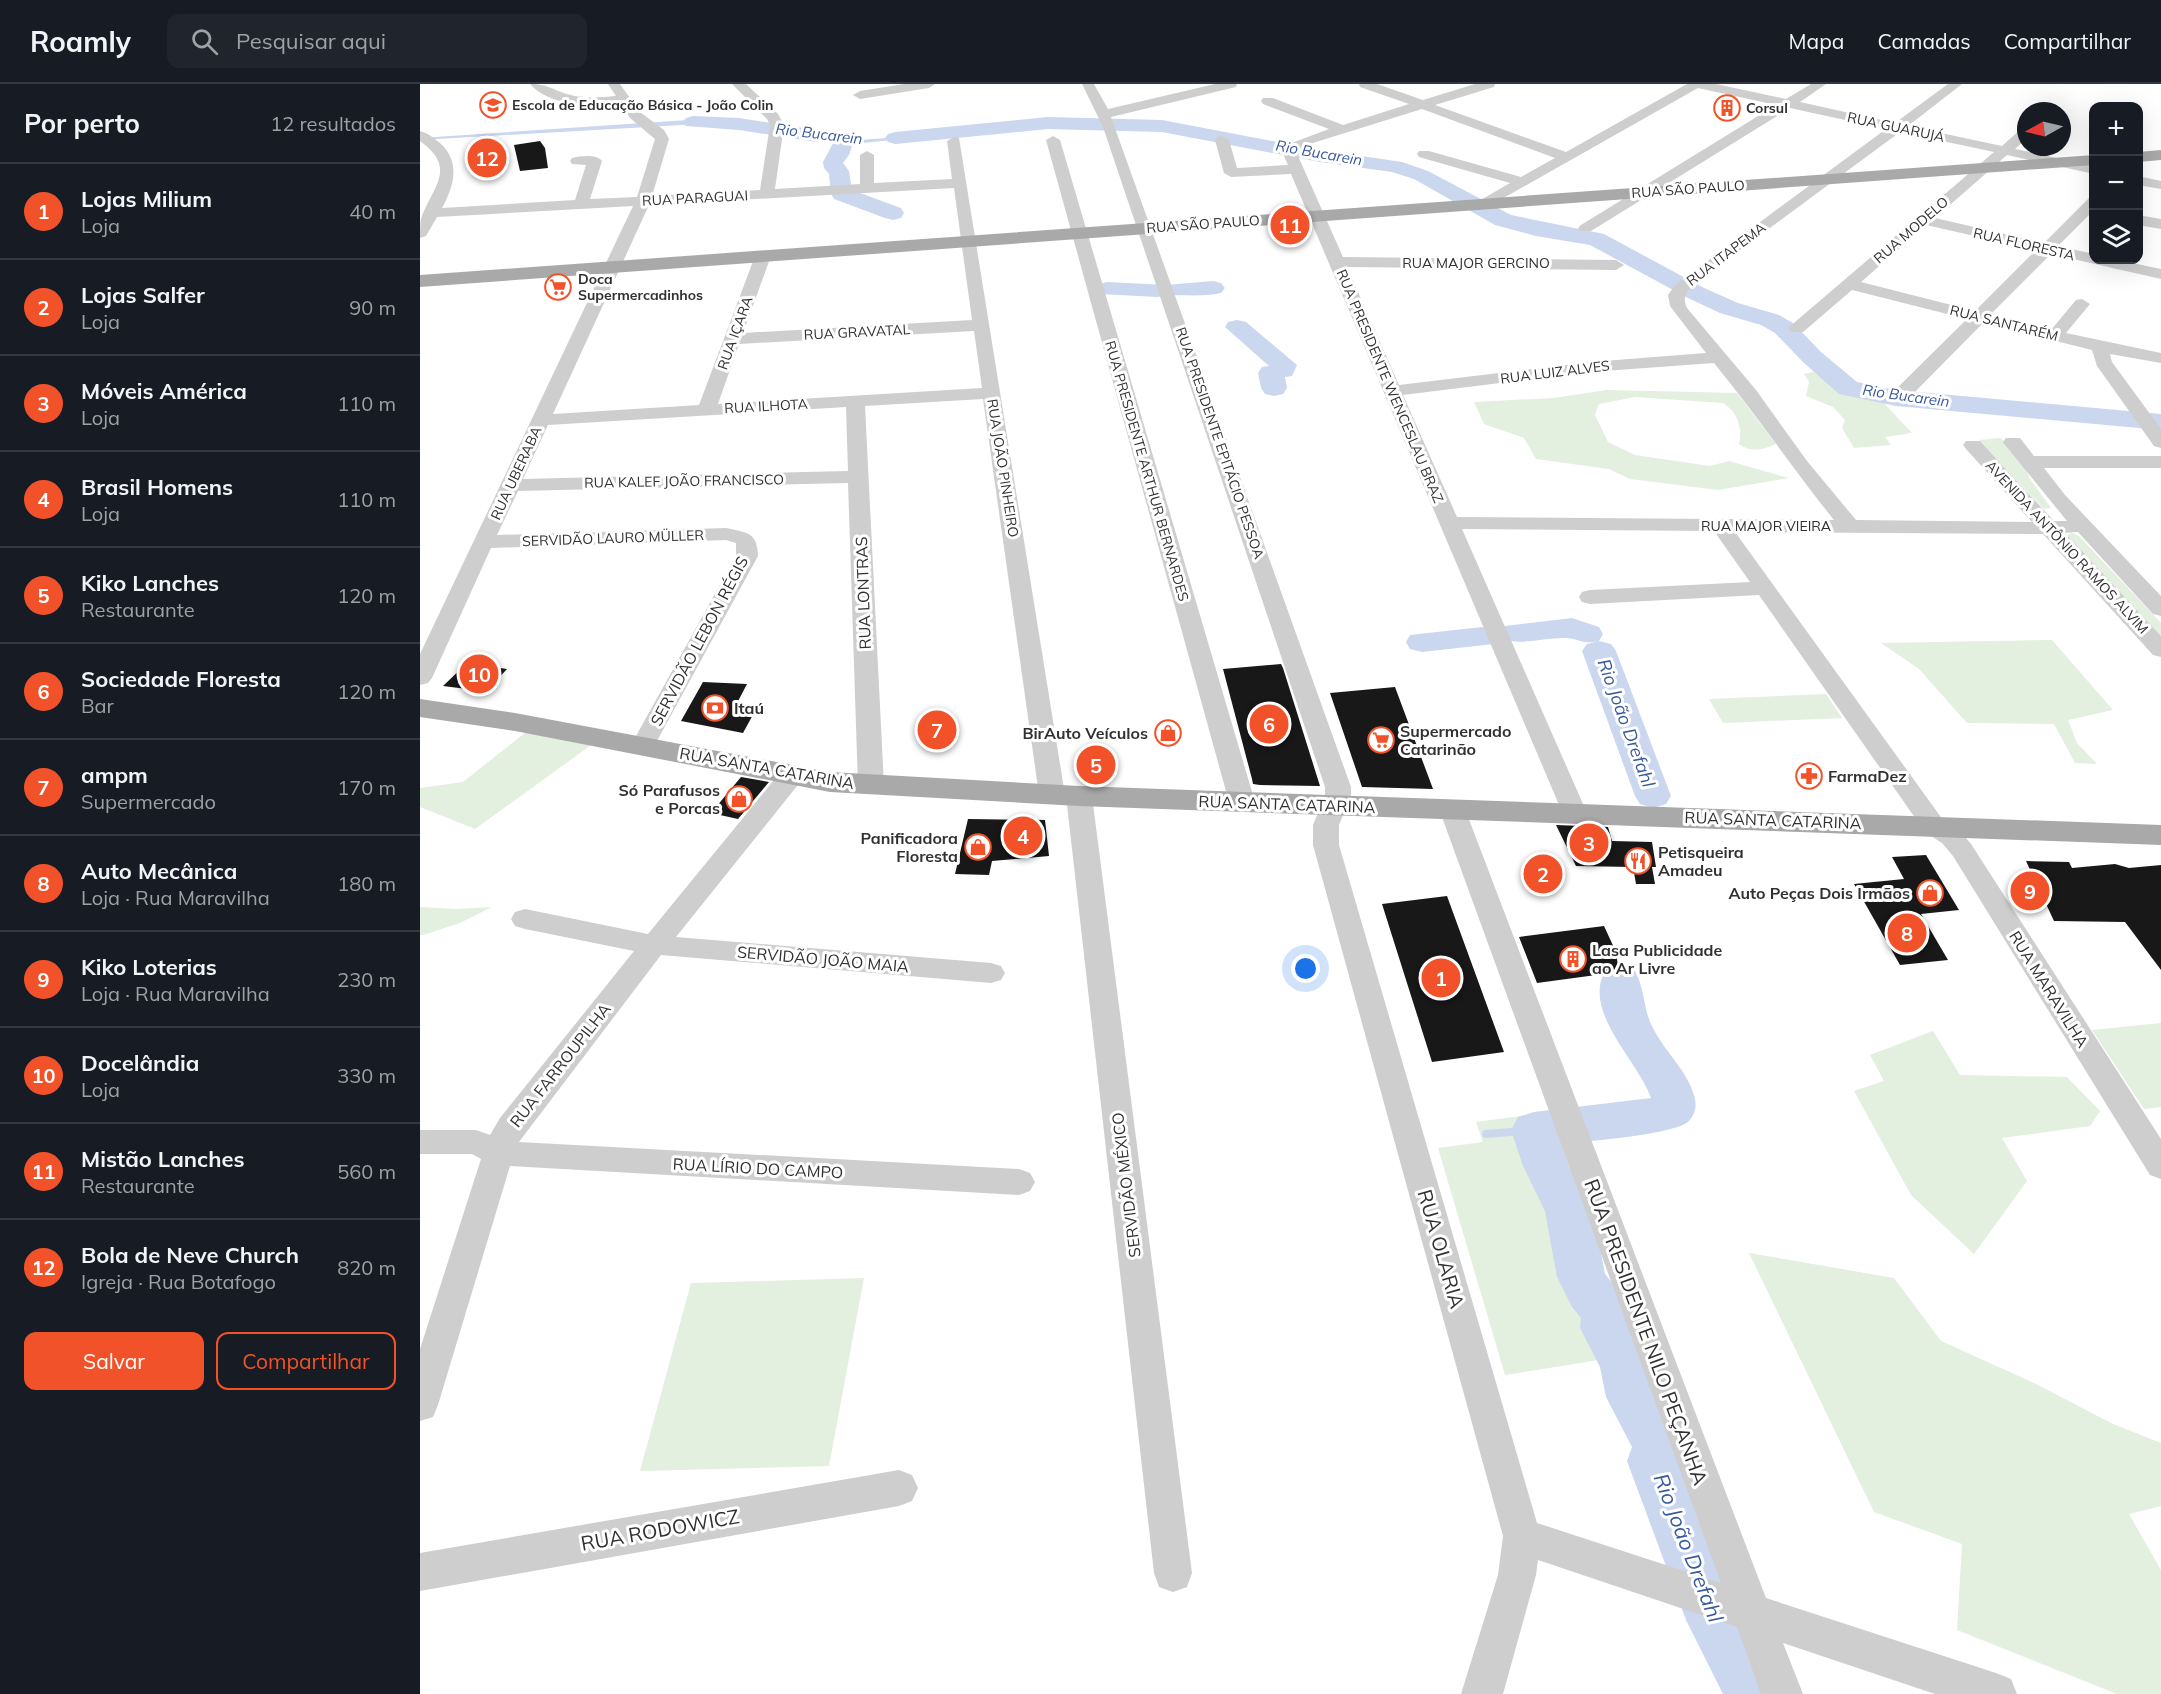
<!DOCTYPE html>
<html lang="pt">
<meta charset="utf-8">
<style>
:root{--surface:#171b24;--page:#20242c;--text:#f1f3f6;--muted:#9ea1a6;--line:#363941;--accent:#f25229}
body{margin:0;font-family:Mulish,sans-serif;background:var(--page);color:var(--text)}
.controls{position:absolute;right:18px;top:18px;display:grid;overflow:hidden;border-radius:12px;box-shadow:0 6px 24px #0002}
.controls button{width:54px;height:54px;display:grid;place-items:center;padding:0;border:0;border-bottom:2px solid var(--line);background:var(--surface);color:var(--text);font:30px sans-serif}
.compass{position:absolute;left:1597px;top:18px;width:54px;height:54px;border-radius:50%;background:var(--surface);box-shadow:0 6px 24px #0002;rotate:262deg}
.you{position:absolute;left:886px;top:885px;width:21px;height:21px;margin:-15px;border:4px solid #fff;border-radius:50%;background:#1a73e8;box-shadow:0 0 0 9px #1a73e833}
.badge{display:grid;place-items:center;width:39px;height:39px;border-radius:50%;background:var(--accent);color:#fff;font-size:20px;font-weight:700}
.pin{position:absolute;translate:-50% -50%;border:3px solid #fff;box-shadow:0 2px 6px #0006}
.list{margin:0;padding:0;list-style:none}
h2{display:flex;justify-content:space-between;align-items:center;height:78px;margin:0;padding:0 24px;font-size:26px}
h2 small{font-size:20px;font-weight:400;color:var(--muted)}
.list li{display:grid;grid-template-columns:39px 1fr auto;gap:18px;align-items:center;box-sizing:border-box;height:96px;padding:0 24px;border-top:2px solid var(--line)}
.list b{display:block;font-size:22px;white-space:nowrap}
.list p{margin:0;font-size:20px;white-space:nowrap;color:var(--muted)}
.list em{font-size:20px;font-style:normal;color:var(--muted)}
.actions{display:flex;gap:12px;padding:18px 24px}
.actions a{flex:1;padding:14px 0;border:2px solid var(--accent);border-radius:12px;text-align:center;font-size:21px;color:var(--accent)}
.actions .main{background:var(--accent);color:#fff}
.icon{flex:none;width:33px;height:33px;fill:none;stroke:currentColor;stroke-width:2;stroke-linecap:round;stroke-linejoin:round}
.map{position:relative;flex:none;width:1741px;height:1610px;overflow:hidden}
header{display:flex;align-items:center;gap:36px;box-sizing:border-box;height:84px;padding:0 30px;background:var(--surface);border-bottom:2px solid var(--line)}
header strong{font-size:28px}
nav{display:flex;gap:33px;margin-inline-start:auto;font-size:21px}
.search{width:420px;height:54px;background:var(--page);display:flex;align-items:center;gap:15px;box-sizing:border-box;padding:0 21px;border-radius:12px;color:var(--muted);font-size:22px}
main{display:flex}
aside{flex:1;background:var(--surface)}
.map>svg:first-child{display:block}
</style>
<header>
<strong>Roamly</strong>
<div class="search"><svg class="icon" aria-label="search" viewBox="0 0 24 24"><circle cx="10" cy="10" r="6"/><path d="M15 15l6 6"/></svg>Pesquisar aqui</div>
<nav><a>Mapa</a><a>Camadas</a><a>Compartilhar</a></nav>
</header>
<main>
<aside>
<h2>Por perto<small>12 resultados</small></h2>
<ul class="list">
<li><span class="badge">1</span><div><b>Lojas Milium</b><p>Loja</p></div><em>40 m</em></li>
<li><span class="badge">2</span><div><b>Lojas Salfer</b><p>Loja</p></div><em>90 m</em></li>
<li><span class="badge">3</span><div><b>Móveis América</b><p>Loja</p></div><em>110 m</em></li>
<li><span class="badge">4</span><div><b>Brasil Homens</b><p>Loja</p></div><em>110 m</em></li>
<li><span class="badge">5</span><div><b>Kiko Lanches</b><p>Restaurante</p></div><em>120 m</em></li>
<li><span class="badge">6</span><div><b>Sociedade Floresta</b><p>Bar</p></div><em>120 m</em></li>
<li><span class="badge">7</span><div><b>ampm</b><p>Supermercado</p></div><em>170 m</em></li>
<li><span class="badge">8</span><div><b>Auto Mecânica</b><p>Loja · Rua Maravilha</p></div><em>180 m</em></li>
<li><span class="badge">9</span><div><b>Kiko Loterias</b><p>Loja · Rua Maravilha</p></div><em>230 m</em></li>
<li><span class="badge">10</span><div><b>Docelândia</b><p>Loja</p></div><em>330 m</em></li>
<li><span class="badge">11</span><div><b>Mistão Lanches</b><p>Restaurante</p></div><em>560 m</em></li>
<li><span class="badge">12</span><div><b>Bola de Neve Church</b><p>Igreja · Rua Botafogo</p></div><em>820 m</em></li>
</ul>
<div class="actions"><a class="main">Salvar</a><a>Compartilhar</a></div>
</aside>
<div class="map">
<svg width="1741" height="1610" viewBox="0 0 1741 1610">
<rect width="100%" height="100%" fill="#fff"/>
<path fill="#e3efdf" d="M1402,286L1426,309L1460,315L1492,349L1465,353L1471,361L1434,364L1422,344L1425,336L1413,323L1386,312L1389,298L1384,290Z
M1187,306L1317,309L1356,360C1343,366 1330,369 1319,360C1323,343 1317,328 1303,319L1215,313L1179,320L1175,331L1188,358L1215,371L1290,382L1309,377L1369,394L1298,406L1210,395L1189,385L1116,375L1104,354L1064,340L1054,318L1133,314Z
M1581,354L1602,377L1610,395L1631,424L1624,425L1559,356Z
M1652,449L1659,452L1741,539V552L1648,453V450Z
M1632,556L1693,626L1648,636L1657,659L1677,680L1655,679L1634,640L1547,639L1499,585L1461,559Z
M1406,610L1422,634L1303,639L1289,615Z
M106,648L174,659L55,745L0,723V704L43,698Z
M0,823L36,825L72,823L40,839L3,851H0Z
M1741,939V1023L1724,1025L1672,946Z
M1513,947L1540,991L1647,993L1680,1027L1670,1042L1582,1054L1607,1097L1554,1170L1491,1111L1434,1007L1464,997L1450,971Z
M1122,1029L1210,1271L1085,1291L1018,1064L1063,1058L1056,1038Z
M1329,1169L1474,1194L1521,1257L1616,1300L1693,1340L1741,1359V1422L1709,1430L1741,1486V1610H1697L1537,1546L1542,1460L1454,1428Z
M444,1194L409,1382L220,1387L271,1199Z"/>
<path fill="#cad7ef" d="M283,35H298L438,56L528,50L443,59L427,58L419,71L416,57L337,43L297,39L0,56V54Z"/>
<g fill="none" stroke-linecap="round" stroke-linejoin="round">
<path stroke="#cad7ef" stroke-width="8" d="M1066,1050L1114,1046"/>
<path fill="#cad7ef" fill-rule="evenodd" d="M273,32L319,34L396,46L403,48L406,52L403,56L396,58L319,46L266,42L263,38L266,34Z
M628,33L742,36L900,66L982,78L1008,87L1091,131L1184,150L1284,204L1318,219L1359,231L1373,239L1401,268L1437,298L1476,306L1741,330V346L1476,322L1419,310L1383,278L1355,249L1341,241L1300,229L1268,214L1170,161L1116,152L1075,141L994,95L972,88L900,78L742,48L628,45L475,60L468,58L465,54L468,50L475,48Z
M424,50L431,52L434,56L429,71L423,79L429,87L432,106L481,124L484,129L481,134L473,136L465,134L414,115L411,110L409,90L404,84L403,78L417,52Z
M793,197L801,199L805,204L801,209C780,214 756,209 738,213L679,210L675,205L679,200L687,198L746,201Z
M817,236L826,238L877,281L872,292L865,293L867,304L863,310L854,312L845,310L841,304L838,289L842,283L849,282L805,243L808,238Z
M1152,534L1179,543L1183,550L1179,557C1163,561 1160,555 1147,554C1126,553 1106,561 1085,556L1081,549L1085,542Z
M1062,543L1074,546L1078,553L1074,560L1002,568L990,565L986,558L990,551Z
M1179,557L1191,560L1196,567L1251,712L1246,720L1233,724L1220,720L1215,712L1162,567L1167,560Z
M1200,883L1215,887C1225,905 1223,926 1233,944C1245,968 1266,985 1274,1011C1277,1021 1276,1029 1269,1037C1255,1051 1166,1057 1142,1060L1149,1082L1173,1127L1185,1190L1204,1213L1211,1228L1210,1239L1232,1283L1237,1307L1265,1361L1261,1377L1317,1518L1356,1589L1365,1610H1303L1266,1536L1207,1377L1212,1363L1186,1313L1180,1283L1160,1244L1161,1234L1152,1223L1137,1193L1125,1127L1103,1082L1091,1046L1098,1033L1114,1028L1231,1014C1219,978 1162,928 1185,887Z"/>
</g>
<path fill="#181818" d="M120,57L125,64L128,84L100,87L94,61Z
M47,579L87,585L63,611L48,609L47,605L23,602Z
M861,580L863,584L900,702L840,701L833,700L832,695L803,585Z
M283,598L327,600L315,623L335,627L323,649L261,637Z
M975,603L1013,705L942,703L910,609Z
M321,693L349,698L318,735L291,729Z
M548,735L625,736L629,772L572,777L569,791L535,790Z
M1136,741L1188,743L1192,757L1232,758L1236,783H1232L1235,800H1216L1213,783L1156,782Z
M1506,771L1539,826L1501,830L1528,876L1480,881L1434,800L1484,795L1472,773Z
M1606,777L1649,778L1652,784L1695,780L1709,784L1741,781V886L1705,838L1634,837Z
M1027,812L1084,968L1012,978L962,820Z
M1184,842L1196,868L1198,882L1191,889L1117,899L1099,853Z"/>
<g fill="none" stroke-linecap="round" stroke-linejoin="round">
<path fill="#cecece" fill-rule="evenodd" d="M110,0C130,0 133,7 151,11C166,15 181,13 196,12L188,0H200L220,28L244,46L249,55L232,112L340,106L350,41L347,35L312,0H326L358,30L364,41L355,105L440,100V71L447,67L454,71V99L532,95L527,57L534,53L539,54L645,711L641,717L632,719L623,717L619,711L563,315L445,322L464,702L460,708L451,710L442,708L438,702L428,399L98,407L77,451L306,444C327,449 337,447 338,472L232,666L223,669L214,666L211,661L316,472V459L306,456L71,464L12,594L8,599L0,601V570L213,122L17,133L6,152L0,154C0,148 0,140 1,135C11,104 39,85 0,57V47C8,49 14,54 20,59C41,78 34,102 22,124L155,116L166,81L152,80L150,77L152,74C161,72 176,70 182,77L170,115L217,113L235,55L210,34L201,20C171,21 132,24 110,0ZM534,104L552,236L323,249L351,172L343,167L335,172L279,321L133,330L229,121ZM554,247L562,304L298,320L319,260ZM426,323L428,387L103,395L128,341Z
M484,0H515L509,4L440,15L433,11L440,7Z
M662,0H674L688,25L795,0H817L816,3L691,33L931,703V712L919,741V761L1117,1439L1301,1499L1019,725L1023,719L1032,717L1041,719L1045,725L1346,1514L1576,1589L1591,1595L1597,1610H1515L1363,1559L1383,1610H1341L1317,1543L1118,1476L1116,1491L1083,1610H1041L1078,1491L1083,1452L893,761V741L905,712V703L683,43Z
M939,0H957L1003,16L1055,0H1075L1074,3L1015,21L1146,68L1267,0H1296L1366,15L1391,0H1406L1380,18L1475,39L1528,0H1542L1488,42L1582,62L1601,45L1606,44V55L1595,65L1674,82V90L1587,71L1515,134L1624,159L1669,114L1674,113V126L1638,162L1674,170V176H1698L1741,185V195L1631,170L1571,230L1631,246L1656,216L1662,215L1670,220L1646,249L1741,269V279L1690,270L1692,278L1741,345V364L1734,362L1677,282L1672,266L1563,239L1488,315H1474L1472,311L1474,307L1547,235L1432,206L1383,248H1371L1368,244L1574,68L1480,48L1274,200C1266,208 1262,214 1267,224L1336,306L1387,377L1436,436L1612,438L1546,365L1543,361L1546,357H1560L1634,437H1647L1586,362L1583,358L1586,354H1600L1614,372H1741V384H1624L1645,411L1741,512V532L1733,530L1658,448L1645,449L1741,552V573L1733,571L1623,450L1315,448L1523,736L1540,747L1551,760L1741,1055V1095L1730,1091L1533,772L1522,759L1505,748L1339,511L1170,520L1162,518L1159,513L1162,508L1170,506L1330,498L1294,447L1042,445L1167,729L1163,735L1154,737L1145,735L871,90L811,93L804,89L795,56L797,53L802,52L809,56L817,84L868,81L864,72L869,60L909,45L843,20L841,17L843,14H853L923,41L989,20L940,3ZM1278,4L1356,21L1161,141L1158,144L1161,147H1171L1370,24L1466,45L1255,201L1248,211L1250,222L1286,269L1170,278L979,301L927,183L1196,186L1204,181L1196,176L923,173L878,72L880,65L893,59L1002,25L1135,74L1101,93L1009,67H999L997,70L999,73L1090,99L1059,117L1056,120L1064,125ZM1506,141L1616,166L1555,227L1441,198ZM1294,279C1336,330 1373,385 1414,436L1037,433L983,311L1170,288Z
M633,52L640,56L835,718L831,724L822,726L813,724L809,718L626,56Z
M1718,92L1741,97V105L1718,101Z
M1718,131L1741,135V145L1718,141Z
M372,683L381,685L385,691L381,697L256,853L571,879L581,882L585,889L581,896L571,899L241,871L99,1058L599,1085L610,1089L615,1098L610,1107L599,1111L90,1082L18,1321L13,1333L0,1337V1265L61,1075L52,1070H0V1046H56L70,1051L80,1034L214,867L105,845L95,842L91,835L95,828L105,825L228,850L363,685Z
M659,704L668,706L672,712L772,1489L767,1503L753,1508L739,1503L734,1489L646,712L650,706Z
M479,1386L492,1391L498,1404L492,1417L479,1422L0,1507V1469Z"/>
<path fill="#a9a9a9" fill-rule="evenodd" d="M1741,66V76L1718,78V68Z
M1674,71V81L0,203V191Z
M0,615L95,629L410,688L659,702L1741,741V761L659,722L410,708L95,647L0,633Z"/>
</g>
<defs>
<g id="school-ring" transform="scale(1.35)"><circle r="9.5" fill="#fff" stroke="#f25229" stroke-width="1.5"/><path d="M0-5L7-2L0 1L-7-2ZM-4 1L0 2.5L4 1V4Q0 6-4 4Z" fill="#f25229"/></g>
<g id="building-ring" transform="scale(1.35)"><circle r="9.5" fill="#fff" stroke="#f25229" stroke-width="1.5"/><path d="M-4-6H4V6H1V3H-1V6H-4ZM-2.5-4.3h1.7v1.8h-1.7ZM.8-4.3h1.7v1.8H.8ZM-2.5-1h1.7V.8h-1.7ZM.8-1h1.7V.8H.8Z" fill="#f25229"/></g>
<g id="supermarket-ring" transform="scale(1.35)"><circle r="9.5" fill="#fff" stroke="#f25229" stroke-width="1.5"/><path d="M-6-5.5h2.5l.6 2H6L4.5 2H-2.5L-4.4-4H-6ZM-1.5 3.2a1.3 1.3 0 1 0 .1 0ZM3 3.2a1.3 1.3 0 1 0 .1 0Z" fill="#f25229"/></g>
<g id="bank-ring" transform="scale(1.35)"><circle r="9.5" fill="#fff" stroke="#f25229" stroke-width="1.5"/><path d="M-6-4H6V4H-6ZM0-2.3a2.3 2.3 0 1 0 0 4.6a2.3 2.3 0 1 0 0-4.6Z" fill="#f25229"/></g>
<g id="shop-ring" transform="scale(1.35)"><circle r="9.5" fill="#fff" stroke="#f25229" stroke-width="1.5"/><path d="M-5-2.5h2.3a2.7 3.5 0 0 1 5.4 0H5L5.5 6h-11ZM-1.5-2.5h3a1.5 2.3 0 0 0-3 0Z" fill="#f25229"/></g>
<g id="pharmacy-ring" transform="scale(1.35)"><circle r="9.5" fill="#fff" stroke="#f25229" stroke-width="1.5"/><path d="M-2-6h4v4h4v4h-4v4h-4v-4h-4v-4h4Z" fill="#f25229"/></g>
<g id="restaurant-ring" transform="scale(1.35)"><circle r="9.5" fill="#fff" stroke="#f25229" stroke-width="1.5"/><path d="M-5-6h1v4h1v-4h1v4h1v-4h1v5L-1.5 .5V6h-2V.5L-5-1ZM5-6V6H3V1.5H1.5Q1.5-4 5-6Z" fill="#f25229"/></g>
</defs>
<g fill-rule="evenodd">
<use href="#school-ring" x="73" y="21"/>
<use href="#building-ring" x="1307" y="24"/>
<use href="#supermarket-ring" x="138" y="203"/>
<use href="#bank-ring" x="295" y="624"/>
<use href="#shop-ring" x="748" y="649"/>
<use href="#supermarket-ring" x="961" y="656"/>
<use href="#pharmacy-ring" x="1389" y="692"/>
<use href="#shop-ring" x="319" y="715"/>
<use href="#shop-ring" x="558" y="763"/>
<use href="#restaurant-ring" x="1218" y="777"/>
<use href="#shop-ring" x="1510" y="809"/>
<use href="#building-ring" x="1153" y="875"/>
</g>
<g text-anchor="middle" stroke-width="6" stroke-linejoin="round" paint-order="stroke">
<g font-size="14" font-weight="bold" fill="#313131" stroke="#fff" text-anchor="start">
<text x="92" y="26">Escola de Educação Básica - João Colin</text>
<text x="1326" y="29">Corsul</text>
<text x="158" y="200">Doca<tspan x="158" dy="16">Supermercadinhos</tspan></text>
</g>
<g font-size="14" fill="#313131" stroke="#fff">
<text transform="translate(1476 43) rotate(12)" y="5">RUA GUARUJÁ</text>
<text transform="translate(1268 105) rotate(-4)" y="5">RUA SÃO PAULO</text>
<text transform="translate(275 114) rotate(-3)" y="5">RUA PARAGUAI</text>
<text transform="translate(783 140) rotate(-4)" y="5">RUA SÃO PAULO</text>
<text transform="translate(1491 146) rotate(-41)" y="5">RUA MODELO</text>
<text transform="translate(1604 160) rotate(13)" y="5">RUA FLORESTA</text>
<text transform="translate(1306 170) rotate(-37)" y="5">RUA ITAPEMA</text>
<text x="1056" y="184">RUA MAJOR GERCINO</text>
<text transform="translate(1584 239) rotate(14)" y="5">RUA SANTARÉM</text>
<text transform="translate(437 248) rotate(-3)" y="5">RUA GRAVATAL</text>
<text transform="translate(315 249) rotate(-70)" y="5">RUA IÇARA</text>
<text transform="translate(1135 288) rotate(-7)" y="5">RUA LUIZ ALVES</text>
<text transform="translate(970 302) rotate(67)" y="5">RUA PRESIDENTE WENCESLAU BRAZ</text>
<text transform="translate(346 322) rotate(-3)" y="5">RUA ILHOTA</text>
<text transform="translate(800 359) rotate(71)" y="5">RUA PRESIDENTE EPITÁCIO PESSOA</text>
<text transform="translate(583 384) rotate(81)" y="5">RUA JOÃO PINHEIRO</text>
<text transform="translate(727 387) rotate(74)" y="5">RUA PRESIDENTE ARTHUR BERNARDES</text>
<text transform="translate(96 389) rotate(-65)" y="5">RUA UBERABA</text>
<text transform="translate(264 397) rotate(-1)" y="5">RUA KALEF JOÃO FRANCISCO</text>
<text x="1346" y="447">RUA MAJOR VIEIRA</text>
<text transform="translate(193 454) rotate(-2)" y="5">SERVIDÃO LAURO MÜLLER</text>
<text transform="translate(1647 463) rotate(47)" y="5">AVENIDA ANTÔNIO RAMOS ALVIM</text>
</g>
<g font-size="15" font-style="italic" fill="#38599b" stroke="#fff">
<text transform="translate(399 50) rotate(7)" y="5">Rio Bucarein</text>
<text transform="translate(899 69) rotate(10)" y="5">Rio Bucarein</text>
<text transform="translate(1486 312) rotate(8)" y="5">Rio Bucarein</text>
</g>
<g font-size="16" fill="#313131" stroke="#fff">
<text transform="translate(443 509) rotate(-92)" y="6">RUA LONTRAS</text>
<text transform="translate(279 557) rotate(-62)" y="6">SERVIDÃO LEBON RÉGIS</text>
<text transform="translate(347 684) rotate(10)" y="6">RUA SANTA CATARINA</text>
<text transform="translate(867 720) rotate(2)" y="6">RUA SANTA CATARINA</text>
<text transform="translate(1353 736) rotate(2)" y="6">RUA SANTA CATARINA</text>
<text transform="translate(403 875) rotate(5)" y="6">SERVIDÃO JOÃO MAIA</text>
<text transform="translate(1629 905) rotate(58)" y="6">RUA MARAVILHA</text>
<text transform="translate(140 981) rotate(-52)" y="6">RUA FARROUPILHA</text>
<text transform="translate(338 1084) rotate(3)" y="6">RUA LÍRIO DO CAMPO</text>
<text transform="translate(706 1101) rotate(-97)" y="6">SERVIDÃO MÉXICO</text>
</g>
<g font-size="16" font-weight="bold" fill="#313131" stroke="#fff" text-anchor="start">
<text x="314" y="630">Itaú</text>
<text x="980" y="653">Supermercado<tspan x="980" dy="18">Catarinão</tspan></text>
<text x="728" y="655" text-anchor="end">BirAuto Veículos</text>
<text x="1408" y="698">FarmaDez</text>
<text x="300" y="712" text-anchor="end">Só Parafusos<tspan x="300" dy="18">e Porcas</tspan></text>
<text x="538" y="760" text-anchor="end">Panificadora<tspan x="538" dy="18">Floresta</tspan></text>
<text x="1238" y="774">Petisqueira<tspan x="1238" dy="18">Amadeu</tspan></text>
<text x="1490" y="815" text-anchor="end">Auto Peças Dois Irmãos</text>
<text x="1172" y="872">Lasa Publicidade<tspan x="1172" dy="18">ao Ar Livre</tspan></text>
</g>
<g font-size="18" font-style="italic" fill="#38599b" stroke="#fff">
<text transform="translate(1206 639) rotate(70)" y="6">Rio João Drefahl</text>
</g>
<g font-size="20" fill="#313131" stroke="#fff">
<text transform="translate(1021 1165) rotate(74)" y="7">RUA OLARIA</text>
<text transform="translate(1226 1248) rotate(70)" y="7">RUA PRESIDENTE NILO PEÇANHA</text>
<text transform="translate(240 1446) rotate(-10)" y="7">RUA RODOWICZ</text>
</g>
<g font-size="21" font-style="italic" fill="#38599b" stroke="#fff">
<text transform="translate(1268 1464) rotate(69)" y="7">Rio João Drefahl</text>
</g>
</g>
</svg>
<div class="controls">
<button>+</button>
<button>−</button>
<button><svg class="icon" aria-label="layers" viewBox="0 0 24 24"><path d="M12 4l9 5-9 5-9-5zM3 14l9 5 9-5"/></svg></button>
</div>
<svg class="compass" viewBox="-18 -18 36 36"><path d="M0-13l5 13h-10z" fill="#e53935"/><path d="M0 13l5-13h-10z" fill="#9ea1a6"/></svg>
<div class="you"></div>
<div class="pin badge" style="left:1021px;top:894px">1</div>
<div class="pin badge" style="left:1123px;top:790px">2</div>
<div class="pin badge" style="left:1169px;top:759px">3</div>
<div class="pin badge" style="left:603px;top:752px">4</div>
<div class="pin badge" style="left:676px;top:681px">5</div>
<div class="pin badge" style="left:849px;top:640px">6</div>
<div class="pin badge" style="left:517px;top:646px">7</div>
<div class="pin badge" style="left:1487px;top:849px">8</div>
<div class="pin badge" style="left:1610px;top:807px">9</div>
<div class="pin badge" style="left:59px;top:590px">10</div>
<div class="pin badge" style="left:870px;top:141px">11</div>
<div class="pin badge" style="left:67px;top:74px">12</div>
</div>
</main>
